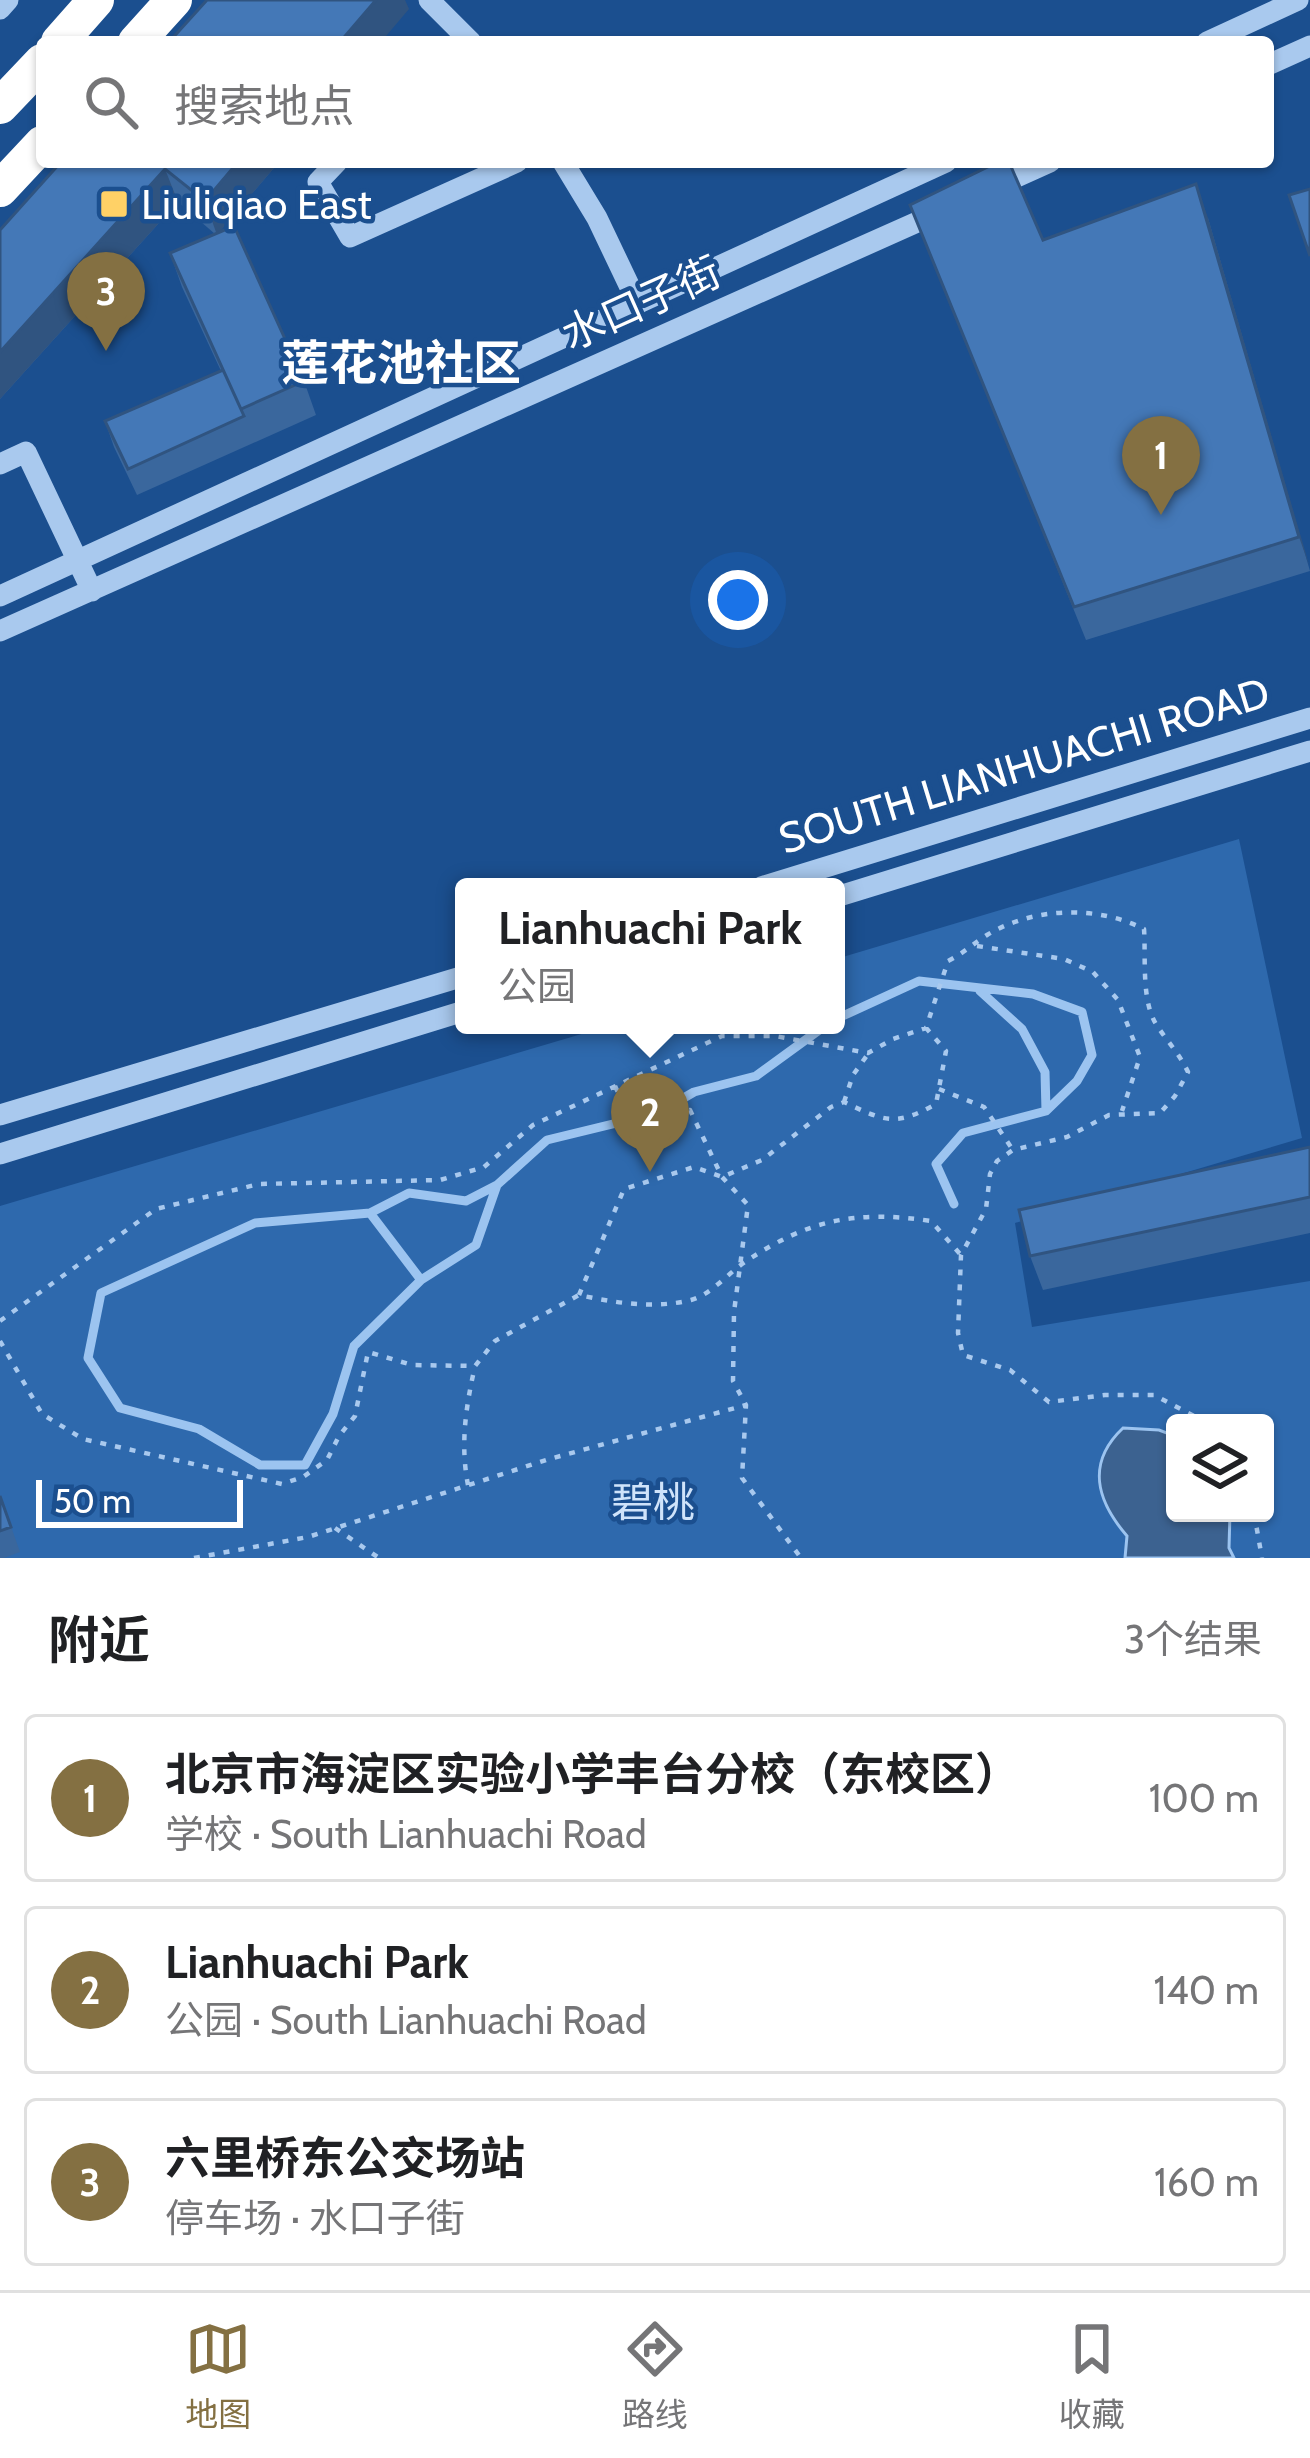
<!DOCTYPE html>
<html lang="zh">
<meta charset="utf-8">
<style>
:root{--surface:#fff;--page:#f2f2f2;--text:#202124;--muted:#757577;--line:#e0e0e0;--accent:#847042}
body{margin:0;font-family:Cabin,"Noto Sans SC",sans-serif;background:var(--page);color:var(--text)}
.controls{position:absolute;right:36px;bottom:36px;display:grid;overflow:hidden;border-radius:12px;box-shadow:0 3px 9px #0004}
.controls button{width:108px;height:108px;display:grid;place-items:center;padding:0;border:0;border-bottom:3px solid var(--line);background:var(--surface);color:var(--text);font:60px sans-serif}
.scale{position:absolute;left:36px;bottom:30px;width:207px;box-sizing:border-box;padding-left:12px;border:6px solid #fff;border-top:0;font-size:33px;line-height:42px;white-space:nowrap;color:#fff;-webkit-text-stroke:9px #1b4f8f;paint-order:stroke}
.you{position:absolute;left:738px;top:600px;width:42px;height:42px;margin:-30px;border:9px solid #fff;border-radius:50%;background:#1a73e8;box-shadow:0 0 0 18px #1a73e833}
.badge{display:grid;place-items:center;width:78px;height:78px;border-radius:50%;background:var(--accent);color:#fff;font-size:39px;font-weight:700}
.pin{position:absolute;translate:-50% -99px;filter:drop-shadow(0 3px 6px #0008)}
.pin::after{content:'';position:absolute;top:63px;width:42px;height:36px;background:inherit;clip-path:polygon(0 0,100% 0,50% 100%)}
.popup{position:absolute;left:455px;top:878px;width:390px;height:156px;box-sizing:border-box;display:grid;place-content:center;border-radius:12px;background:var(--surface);filter:drop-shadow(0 3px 9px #0005);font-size:39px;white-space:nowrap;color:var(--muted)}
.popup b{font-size:45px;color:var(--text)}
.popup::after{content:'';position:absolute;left:50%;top:100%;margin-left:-24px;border:24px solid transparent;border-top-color:var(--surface)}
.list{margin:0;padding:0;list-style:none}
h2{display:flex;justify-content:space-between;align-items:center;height:156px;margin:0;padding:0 48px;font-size:51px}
h2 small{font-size:39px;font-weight:400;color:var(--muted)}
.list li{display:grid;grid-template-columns:78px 1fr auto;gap:36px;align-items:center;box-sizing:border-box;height:168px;margin:0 24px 24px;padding:0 24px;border:3px solid var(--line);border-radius:12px}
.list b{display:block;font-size:45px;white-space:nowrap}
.list p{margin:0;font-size:39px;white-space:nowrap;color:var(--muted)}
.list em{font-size:39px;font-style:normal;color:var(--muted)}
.icon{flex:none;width:66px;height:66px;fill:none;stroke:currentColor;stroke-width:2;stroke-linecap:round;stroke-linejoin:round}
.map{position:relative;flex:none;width:1310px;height:1558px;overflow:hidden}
.search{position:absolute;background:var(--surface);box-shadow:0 3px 9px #0004;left:36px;right:36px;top:36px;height:132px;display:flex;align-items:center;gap:30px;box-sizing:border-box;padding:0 42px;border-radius:12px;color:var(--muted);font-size:45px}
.sheet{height:732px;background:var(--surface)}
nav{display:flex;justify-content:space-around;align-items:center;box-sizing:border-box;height:168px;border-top:3px solid var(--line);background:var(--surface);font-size:33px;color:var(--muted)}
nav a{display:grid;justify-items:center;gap:6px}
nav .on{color:var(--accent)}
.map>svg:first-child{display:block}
</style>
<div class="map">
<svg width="1310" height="1558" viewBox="0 0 1310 1558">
<rect width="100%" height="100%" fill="#1b4f8f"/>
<path fill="#2e69ad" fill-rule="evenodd" d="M1239,839L1302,1138L1015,1223L1032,1327L1310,1281V1558H0V1206L612,1025H836V959ZM1175,1423H1265V1513H1175Z"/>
<path fill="#3c6290" stroke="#9cc4f0" stroke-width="3" d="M1123,1428L1159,1430L1175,1436V1513H1230L1229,1548L1234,1558H1125L1127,1536C1096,1500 1086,1463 1123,1428Z"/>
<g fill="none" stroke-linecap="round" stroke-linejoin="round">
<path stroke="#9cc4f0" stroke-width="9" d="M980,991L1022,1029L1045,1072L1046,1111
M836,1019L919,981L1033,994L1082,1012L1092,1055L1077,1081L1046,1111L963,1133L936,1164L954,1204
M370,1213L421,1280L354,1346L333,1414L305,1465H260L199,1429L120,1408L88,1358L101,1293L255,1223L370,1213L409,1193L466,1201L497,1185
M421,1280L476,1245L497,1185L547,1140L658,1113L694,1092L756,1076L826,1025"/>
<path stroke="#a9c9ee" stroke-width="4.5" stroke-dasharray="6 9" stroke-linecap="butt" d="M977,946L1064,959L1093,972L1118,1000L1140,1057L1122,1111
M615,1086L626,1109L670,1096L675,1114L690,1110L722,1177L748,1205L734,1312L733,1381L746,1405L742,1478L801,1558
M939,1089L984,1107L1013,1150
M844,1102L853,1075L868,1054
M579,1295L624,1189L694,1167L722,1177L762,1160L831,1107L844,1102C884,1121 895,1127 936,1104L946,1051L927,1029
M0,1321L156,1209L259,1184L440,1180L484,1167L533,1125L722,1036H775L868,1053L893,1039L926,1028L948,961C964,953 974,943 987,935C1033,907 1097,905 1144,929C1146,956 1141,1000 1156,1024C1166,1040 1179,1053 1188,1072L1175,1096L1160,1113L1109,1115L1067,1137L1013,1150L997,1161L990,1174L986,1209L961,1255L958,1333L963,1355L1010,1370L1049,1402L1105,1395H1154L1207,1423
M0,1341L42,1414L83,1439L282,1484L303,1477L327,1460L339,1436L355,1416L368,1352L412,1365L475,1366L495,1341L579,1295C615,1303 655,1309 691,1300C712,1294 727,1274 745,1262C809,1219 856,1210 931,1221L961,1255
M468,1485C460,1444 466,1406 475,1366
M1254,1513L1262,1558
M335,1528L379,1558
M194,1558L308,1537L546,1460L746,1405"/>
<path stroke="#a9c9ee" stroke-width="21" d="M429,0L471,42
M0,9L8,0
M1207,42L1298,0
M1268,65L1310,46
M337,162L318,182L350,237L517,162
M563,162L597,218L638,304
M992,188L1050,162
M0,464L26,452L92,591
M0,596L946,162
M0,631L942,211
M761,887L1310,718
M836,897L1310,751
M0,1115L464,976
M0,1154L464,1011"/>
<path stroke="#fff" stroke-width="36" d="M59,42L96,0
M136,42L174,0
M0,106L42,62
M0,189L42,144"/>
</g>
<path fill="#3a679d" d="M61,162H279L219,232L304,381L316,415L137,495L114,447L105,421L221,371L182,287L170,253L215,234L178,202L0,399V230Z
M910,205L1043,240L1208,218L1310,571L1086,640Z
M1310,1147V1233L1043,1290L1030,1256Z
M0,1495L20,1552L4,1558H0Z"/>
<path fill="#305480" d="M376,0H405L409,9L381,42H340Z
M238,162H279L217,235L205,201Z
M165,169L178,202L0,399V352Z
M1196,184L1208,218L1310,568L1299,537Z"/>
<path fill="#4478b7" stroke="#305480" stroke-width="3" d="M207,0H376L340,42H169Z
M61,162H238L205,201L165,169L0,352V230Z
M998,162H1009L1043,240L1196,184L1299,537L1074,607L910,205Z
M1310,189V256L1289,195Z
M234,226L304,381L241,409L170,253Z
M223,370L244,416L128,469L105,421Z
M1310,1147V1197L1030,1256L1019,1210Z
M0,1496L11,1527L0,1531Z"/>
<rect fill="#ffd166" stroke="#1b4f8f" stroke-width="4.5" x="99" y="189" width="30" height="30" rx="6"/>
<g text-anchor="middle" stroke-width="9" stroke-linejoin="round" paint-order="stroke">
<g font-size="42" fill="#fff" stroke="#1b4f8f" text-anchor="start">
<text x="141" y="219">Liuliqiao East</text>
</g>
<g font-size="42" fill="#fff" stroke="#1b4f8f">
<text transform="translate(641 303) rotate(-24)" y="15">水口子街</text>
<text transform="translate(1024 765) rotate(-17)" y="15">SOUTH LIANHUACHI ROAD</text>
</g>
<g font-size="42" fill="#cfe3fa" stroke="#1b4f8f">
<text x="653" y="1517">碧桃</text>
</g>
<g font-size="48" font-weight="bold" fill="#fff" stroke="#1b4f8f">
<text x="401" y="380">莲花池社区</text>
</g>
</g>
</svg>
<div class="controls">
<button><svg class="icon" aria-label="layers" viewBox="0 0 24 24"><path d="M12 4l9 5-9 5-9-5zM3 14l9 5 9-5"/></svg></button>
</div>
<div class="scale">50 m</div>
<div class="you"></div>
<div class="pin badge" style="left:1161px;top:515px">1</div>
<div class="pin badge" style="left:650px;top:1172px">2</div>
<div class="popup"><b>Lianhuachi Park</b>公园</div>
<div class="pin badge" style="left:106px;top:351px">3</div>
<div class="search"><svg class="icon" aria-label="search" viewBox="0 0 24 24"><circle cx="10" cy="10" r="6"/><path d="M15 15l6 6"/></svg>搜索地点</div>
</div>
<section class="sheet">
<h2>附近<small>3个结果</small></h2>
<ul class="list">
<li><span class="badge">1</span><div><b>北京市海淀区实验小学丰台分校（东校区）</b><p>学校 · South Lianhuachi Road</p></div><em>100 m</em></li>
<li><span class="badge">2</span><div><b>Lianhuachi Park</b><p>公园 · South Lianhuachi Road</p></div><em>140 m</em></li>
<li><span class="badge">3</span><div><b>六里桥东公交场站</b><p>停车场 · 水口子街</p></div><em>160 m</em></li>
</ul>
</section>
<nav>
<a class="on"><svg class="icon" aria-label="map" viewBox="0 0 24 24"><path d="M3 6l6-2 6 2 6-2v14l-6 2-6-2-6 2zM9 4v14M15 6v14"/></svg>地图</a>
<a><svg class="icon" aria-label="directions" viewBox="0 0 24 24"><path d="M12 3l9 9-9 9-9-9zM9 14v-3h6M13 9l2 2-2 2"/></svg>路线</a>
<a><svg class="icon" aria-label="saved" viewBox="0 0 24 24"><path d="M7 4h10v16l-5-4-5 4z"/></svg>收藏</a>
</nav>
